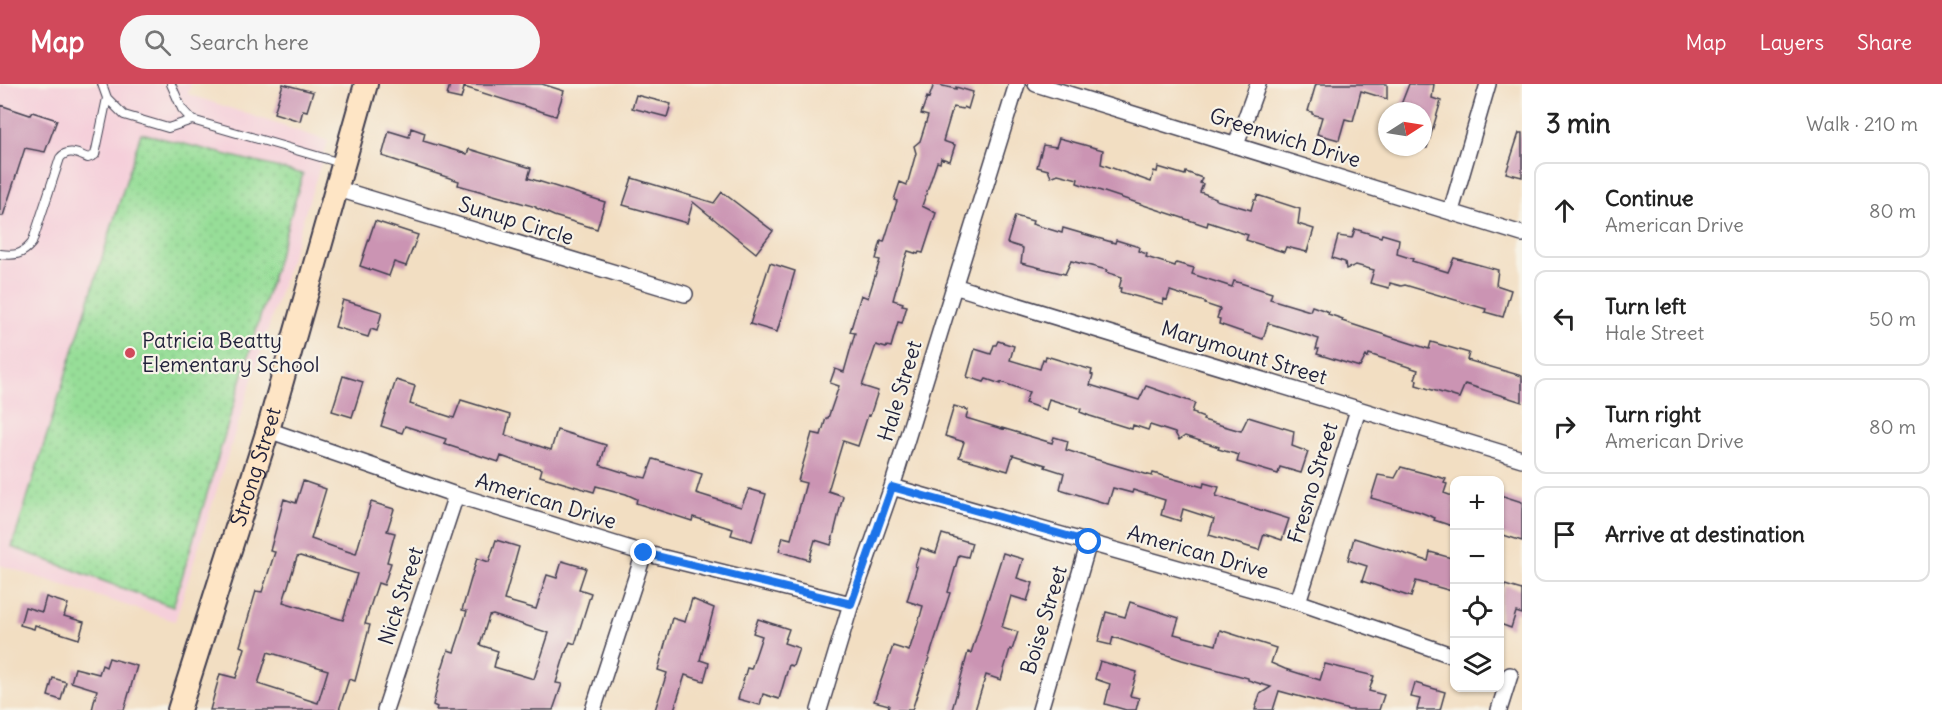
<!DOCTYPE html>
<meta charset="utf-8">
<style>
:root{--surface:#fff;--page:#f6f6f6;--text:#222;--muted:#767676;--line:#e0e0e0;--accent:#d1495b}
body{margin:0;font-family:Delius,sans-serif;background:var(--page);color:var(--text)}
.controls{position:absolute;right:18px;bottom:18px;display:grid;overflow:hidden;border-radius:12px;box-shadow:0 2px 4px #0004}
.controls button{width:54px;height:54px;display:grid;place-items:center;padding:0;border:0;border-bottom:2px solid var(--line);background:var(--surface);color:var(--text);font:30px sans-serif}
.compass{position:absolute;left:1378px;top:18px;width:54px;height:54px;border-radius:50%;background:var(--surface);box-shadow:0 2px 4px #0004;rotate:78deg}
.stop{position:absolute;width:18px;height:18px;margin:-14px;border:4px solid #1a73e8;border-radius:50%;background:#fff}
.stop.end{background:#1a73e8;border-color:#fff;box-shadow:0 2px 6px #0008}
.list{margin:0;padding:0;list-style:none}
h2{display:flex;justify-content:space-between;align-items:center;height:78px;margin:0;padding:0 24px;font-size:26px}
h2 small{font-size:20px;font-weight:400;color:var(--muted)}
.list li{display:grid;grid-template-columns:39px 1fr auto;gap:18px;align-items:center;box-sizing:border-box;height:96px;margin:0 12px 12px;padding:0 12px;border:2px solid var(--line);border-radius:12px}
.list b{display:block;font-size:22px;white-space:nowrap}
.list p{margin:0;font-size:20px;white-space:nowrap;color:var(--muted)}
.list em{font-size:20px;font-style:normal;color:var(--muted)}
.icon{flex:none;width:33px;height:33px;fill:none;stroke:currentColor;stroke-width:2;stroke-linecap:round;stroke-linejoin:round}
.map{position:relative;flex:none;width:1522px;height:626px;overflow:hidden}
header{display:flex;align-items:center;gap:36px;box-sizing:border-box;height:84px;padding:0 30px;background:var(--accent);color:#fff}
header strong{font-size:28px}
nav{display:flex;gap:33px;margin-inline-start:auto;font-size:21px}
.search{width:420px;height:54px;background:var(--page);display:flex;align-items:center;gap:15px;box-sizing:border-box;padding:0 21px;border-radius:33px;color:var(--muted);font-size:22px}
main{display:flex}
aside{flex:1;background:var(--surface)}
.map>svg:first-child{display:block}
</style>
<header>
<strong>Map</strong>
<div class="search"><svg class="icon" aria-label="search" viewBox="0 0 24 24"><circle cx="10" cy="10" r="6"/><path d="M15 15l6 6"/></svg>Search here</div>
<nav><a>Map</a><a>Layers</a><a>Share</a></nav>
</header>
<main>
<div class="map">
<svg width="1522" height="626" viewBox="0 0 1522 626">
<defs>
<pattern id="grass-dots" width="8" height="8" patternUnits="userSpaceOnUse" patternTransform="scale(1.5)"><rect width="8" height="8" fill="#97de98"/><path d="M2 2h.1M6 6h.1" fill="none" stroke="#82be84" stroke-width="1.8" stroke-linecap="round"/></pattern>
</defs>
<rect width="100%" height="100%" fill="#f7f3e8"/>
<filter id="ink" filterUnits="userSpaceOnUse"><feTurbulence type="fractalNoise" baseFrequency=".0167" numOctaves="2"/><feDisplacementMap in="SourceGraphic" scale="12" xChannelSelector="R" yChannelSelector="G"/><feConvolveMatrix kernelMatrix="1 2 1 2 8 2 1 2 1" color-interpolation-filters="sRGB"/></filter>
<filter id="wash" filterUnits="userSpaceOnUse"><feTurbulence type="fractalNoise" baseFrequency=".008" numOctaves="4" result="noise"/><feDisplacementMap in="SourceGraphic" scale="24" xChannelSelector="R" yChannelSelector="G"/><feGaussianBlur stdDeviation="1.35" result="paint"/><feColorMatrix in="noise" values="0 0 0 0 0 0 0 0 0 0 0 0 0 0 0 0 0 1.4 0 .05"/><feComposite in="paint" operator="in"/></filter>
<g filter="url(#wash)">
<rect width="100%" height="100%" fill="#f2dec2"/>
<path fill="#f5cfda" d="M0,0H191L188,10L328,57L175,537L0,481Z"/>
<path fill="url(#grass-dots)" stroke="#5c806a" stroke-width="1.5" d="M141,49L303,90L173,523L12,463Z"/>
<g id="blocks">
<path fill="#cb94b3" fill-rule="evenodd" d="M283,0L313,8L307,27L303,26L300,37L274,29Z
M450,0H465L461,15L447,12Z
M465,0H542L564,7L556,32L464,3Z
M934,0L956,5V3L973,8L968,25L964,23L963,25L953,23L943,57L955,61L950,77L941,74L940,79L937,78L922,122L936,129L923,169L919,168L918,170L908,167L903,180L893,216L903,219L902,221L907,222L902,239L898,238L891,263L887,262L886,264L876,261L862,302L878,307L870,332L868,331L858,362L843,357L828,407L843,412L831,461L815,456L809,476L779,467L783,453L791,455L806,399L798,397L808,363L812,349L821,351L826,334H828L839,302L830,299L835,285L844,288L855,249L850,248L861,211L868,214L880,176L876,175L881,157L884,158L897,117L894,116L900,98L907,101L916,69L914,62L920,57L928,32L921,30L927,13L929,14Z
M1316,0H1387V15L1361,7L1353,37L1345,35L1339,56L1317,50L1322,33L1312,30V28L1308,27Z
M1409,0H1434L1432,14L1441,17L1427,64H1423V27H1413L1400,23Z
M636,11L671,20L667,33L632,24Z
M0,21L30,31L32,28L57,36L45,68L25,64L3,132H0Z
M411,44L425,49L423,57L467,70L469,65L531,84L528,94L605,118L597,145L554,132L536,124V123L458,101L459,97L382,72L389,47L409,53Z
M1519,49H1522V93L1506,89Z
M1059,54L1103,66L1101,80L1151,98L1154,87L1157,88L1158,83L1185,91L1186,88L1202,94L1200,99L1203,100L1200,108L1216,114V116L1251,126L1254,116H1256L1257,111L1300,125L1298,140L1314,145L1307,168L1286,163L1284,168L1246,156L1248,151L1208,138L1207,142L1077,99L1078,95L1058,90L1051,93L1048,86L1037,83L1043,61L1056,63Z
M632,94L714,119L722,108L773,147L756,169L693,118L687,139L623,121Z
M1015,132L1033,137L1032,140L1062,149L1063,144L1115,159L1116,156L1139,163L1138,167L1147,170L1146,173L1175,182L1176,179L1194,184L1192,190L1232,203L1234,197L1272,209L1270,215L1310,227L1312,222L1329,228L1328,230L1343,235L1342,237L1388,252L1429,265L1431,258L1469,269L1467,276L1522,292V318L1465,300L1459,314L1416,301L1417,296L1415,295L1418,286L1369,270L1368,273L1366,272L1360,283L1343,278L1317,270L1319,265H1316L1319,255L1268,239L1263,255L1245,249L1219,240L1220,235L1217,234L1220,225L1205,220V218L1170,207L1167,216L1164,215L1163,220L1120,208L1121,204H1119L1122,193L1106,188L1107,186L1071,177L1065,190L1021,179L1023,164L1007,159Z
M375,137L418,151L406,182L394,178L389,192L360,182Z
M1355,145L1381,153L1382,150L1399,155L1397,170L1413,175L1412,177L1448,188L1454,174L1498,186L1496,201L1511,206L1503,233L1485,228L1486,225L1405,201L1401,202L1390,199L1389,204L1370,199L1374,186L1356,181L1346,185L1345,178L1332,174L1338,152L1352,154Z
M770,179L795,187L777,248L750,240Z
M343,216L382,228L377,247L371,245L368,253L335,243Z
M998,257L1014,262L1010,276L1040,285L1043,275L1045,276L1046,272L1092,286L1091,290L1093,291L1090,301L1139,316L1146,302L1195,319L1192,328L1196,329V331L1204,334L1203,336L1241,347L1248,333L1294,347L1292,362L1308,368L1301,389L1280,383L1278,390L1237,378L1239,371L1218,365L1219,363L1185,352L1179,356L1175,349L1150,341L1148,346L1133,341L1132,345L1090,332L1080,328L1081,325L1049,315L1046,326L1025,319L1029,308L1001,298V300L986,295L984,298L967,293L975,265L991,270L994,261H996Z
M343,292L363,298L352,333L332,327Z
M396,296L415,302L410,320L454,334L461,316L510,331L505,351L551,366L557,346L606,361L600,381L632,391L646,394L653,375L702,390L696,409L741,423L749,405L766,410L752,457L731,451L733,445L693,433L692,437L636,419L637,415L626,410L596,402L594,408L540,392L542,385L521,379L501,372L499,378L444,360L446,355L405,342L402,349L381,342Z
M954,322L968,326L966,334L1002,345V344L1052,359L1054,353L1068,357L1066,366L1088,373L1152,392L1153,389L1203,403L1204,399L1219,403L1216,412L1289,435L1282,456L1264,450L1259,466L1209,451L1214,435L1183,425L1180,437L1161,431L1165,416L1133,406L1132,409L1113,404L1108,420L1060,405L1064,389L1045,383L1046,381L1013,371L1008,387L959,373L964,358L945,352Z
M1401,383L1446,395L1444,399L1447,400L1444,409L1455,413V443L1434,436L1435,434L1420,428L1371,414L1378,391L1395,394Z
M303,397L326,405L311,455L334,463L356,470L371,418L394,425L387,447L395,449L387,478L391,479L384,501L378,499L370,523L365,540L370,541L355,597L349,595L339,626H210L220,590L236,594L245,564L240,562L256,507L262,508L275,468L270,467L284,415L296,419ZM300,472L357,490L343,536L283,518L297,473ZM268,568L328,586L318,619L258,600Z
M1500,411L1522,418V457L1500,450Z
M942,450L972,459L968,473L959,471L948,508L950,509L912,626H888L889,621L874,617L893,562L909,567L920,533L923,522L907,517L917,483L915,482L921,464L936,469Z
M1354,454L1428,477L1430,468L1455,475V508L1416,497L1411,513L1362,497L1367,482L1348,476Z
M496,456L519,463L504,516L536,525L547,491L557,494L562,477L586,484L579,505L591,509L575,560L570,558L565,570L556,599L562,600L553,626H436L437,623L433,621L441,588L448,566L454,568L458,556L467,527L462,526L477,474L489,478ZM493,531L549,549L534,595L494,583L498,567L480,561L489,532Z
M1003,469L1023,475L1017,494L1033,499L1027,517L1011,512L1002,543L1018,548L1012,566L1010,565L1001,596L986,591L975,626H952L968,568L971,569Z
M1505,501L1522,506V530L1516,528L1511,544L1500,540V518Z
M46,513L68,520L64,532L84,538L79,555L35,541L34,545L20,541L25,523L42,528Z
M692,515L714,524L700,576L709,579L704,597L685,591L674,626H655L667,589L658,586L672,534L685,538Z
M1130,518L1179,534L1174,550L1216,561L1220,546L1276,564L1271,579L1285,585L1320,596L1325,580L1374,592L1369,607L1384,611L1379,626H1349L1279,607L1273,626H1255L1260,610L1271,603L1248,596V594L1182,576L1113,553L1111,561L1098,558L1106,528L1125,533Z
M758,535L789,545L784,559L799,564L793,582L789,581L779,615L763,610L760,621L738,615L747,584L751,585L762,552L753,549Z
M109,574L137,582L124,626H92L97,606L71,598L75,584L99,590L102,581L106,583Z
M1100,577L1137,588L1130,612L1139,614L1136,626H1126L1105,620L1110,600L1095,595Z
M53,594L66,598L61,616L48,612Z
M1415,599L1445,608L1440,626H1417L1420,615L1411,613Z"/>
</g>
</g>
<g filter="url(#ink)">
<use href="#blocks" fill-opacity="0" stroke="#413e4f" stroke-width="1.5"/>
<g fill="none" stroke-linecap="round" stroke-linejoin="round">
<g stroke="#413e4f" stroke-width="10">
<path id="lane" d="M102,0L107,14L124,31L168,44L192,36
M171,0L182,25L192,36L341,79
M0,170C15,172 22,171 32,159L60,74C68,64 78,70 88,74L95,71L107,14"/>
</g>
<g stroke="#413e4f" stroke-width="18">
<path id="street" d="M1036,0L1522,150
M1236,61L1258,0
M335,104L685,210
M1451,127L1488,0
M954,202L1522,375
M268,346L456,411L644,469L851,520
M892,403L1298,518L1454,572
M1298,518L1358,326
M385,626L456,411
M593,626L644,469
M819,626L851,520L892,403L1017,0
M1040,626L1089,458
M1499,626L1510,591"/>
</g>
<g stroke="#413e4f" stroke-width="26">
<g id="secondary">
<path id="s1" d="M179,626L268,346L366,0"/>
</g>
</g>
<use href="#lane" stroke="#fff" stroke-width="8"/>
<use href="#street" stroke="#fff" stroke-width="15"/>
<use href="#secondary" stroke="#fee5c5" stroke-width="22"/>
</g>
</g>
<g fill="none" stroke-linecap="round" stroke-linejoin="round" filter="url(#ink)">
<path stroke="#1a73e8" stroke-width="8" d="M644,469L851,520L892,403L1089,458"/>
</g>
<circle fill="#d1495b" stroke="#f7f3e8" stroke-width="2" cx="130" cy="269" r="6"/>
<g text-anchor="middle" stroke-width="4.5" stroke-linejoin="round" paint-order="stroke">
<g font-size="21" fill="#22223b" stroke="#f7f3e8">
<text transform="translate(1285 54) rotate(17)" y="7">Greenwich Drive</text>
<text transform="translate(516 137) rotate(17)" y="7">Sunup Circle</text>
<text transform="translate(1244 269) rotate(17)" y="7">Marymount Street</text>
<text transform="translate(900 307) rotate(-73)" y="7">Hale Street</text>
<text dy="7" stroke="none"><textPath href="#s1" startOffset="255">Strong Street</textPath></text>
<text transform="translate(1313 399) rotate(-73)" y="7">Fresno Street</text>
<text transform="translate(546 417) rotate(17)" y="7">American Drive</text>
<text transform="translate(1198 468) rotate(16)" y="7">American Drive</text>
<text transform="translate(401 512) rotate(-72)" y="7">Nick Street</text>
<text transform="translate(1044 536) rotate(-73)" y="7">Boise Street</text>
</g>
<g font-size="21" fill="#22223b" stroke="#f7f3e8" text-anchor="start">
<text x="142" y="264">Patricia Beatty<tspan x="142" dy="24">Elementary School</tspan></text>
</g>
</g>
</svg>
<div class="controls">
<button>+</button>
<button>−</button>
<button><svg class="icon" aria-label="locate" viewBox="0 0 24 24"><circle cx="12" cy="12" r="6"/><path d="M12 2v4M12 18v4M2 12h4M18 12h4"/></svg></button>
<button><svg class="icon" aria-label="layers" viewBox="0 0 24 24"><path d="M12 4l9 5-9 5-9-5zM3 14l9 5 9-5"/></svg></button>
</div>
<svg class="compass" viewBox="-18 -18 36 36"><path d="M0-13l5 13h-10z" fill="#e53935"/><path d="M0 13l5-13h-10z" fill="#767676"/></svg>
<div class="stop" style="left:1089px;top:458px"></div>
<div class="stop end" style="left:644px;top:469px"></div>
</div>
<aside>
<h2>3 min<small>Walk · 210 m</small></h2>
<ul class="list">
<li><svg class="icon" aria-label="ahead" viewBox="0 0 24 24"><path d="M12 20V5M6 11l6-6 6 6"/></svg><div><b>Continue</b><p>American Drive</p></div><em>80 m</em></li>
<li><svg class="icon" aria-label="left" viewBox="0 0 24 24"><path d="M17 20v-9H6M10 6l-5 5 5 5"/></svg><div><b>Turn left</b><p>Hale Street</p></div><em>50 m</em></li>
<li><svg class="icon" aria-label="right" viewBox="0 0 24 24"><path d="M7 20v-9h11M14 6l5 5-5 5"/></svg><div><b>Turn right</b><p>American Drive</p></div><em>80 m</em></li>
<li><svg class="icon" aria-label="arrive" viewBox="0 0 24 24"><path d="M6 21V4h12l-3 4 3 4H6"/></svg><div><b>Arrive at destination</b></div></li>
</ul>
</aside>
</main>
